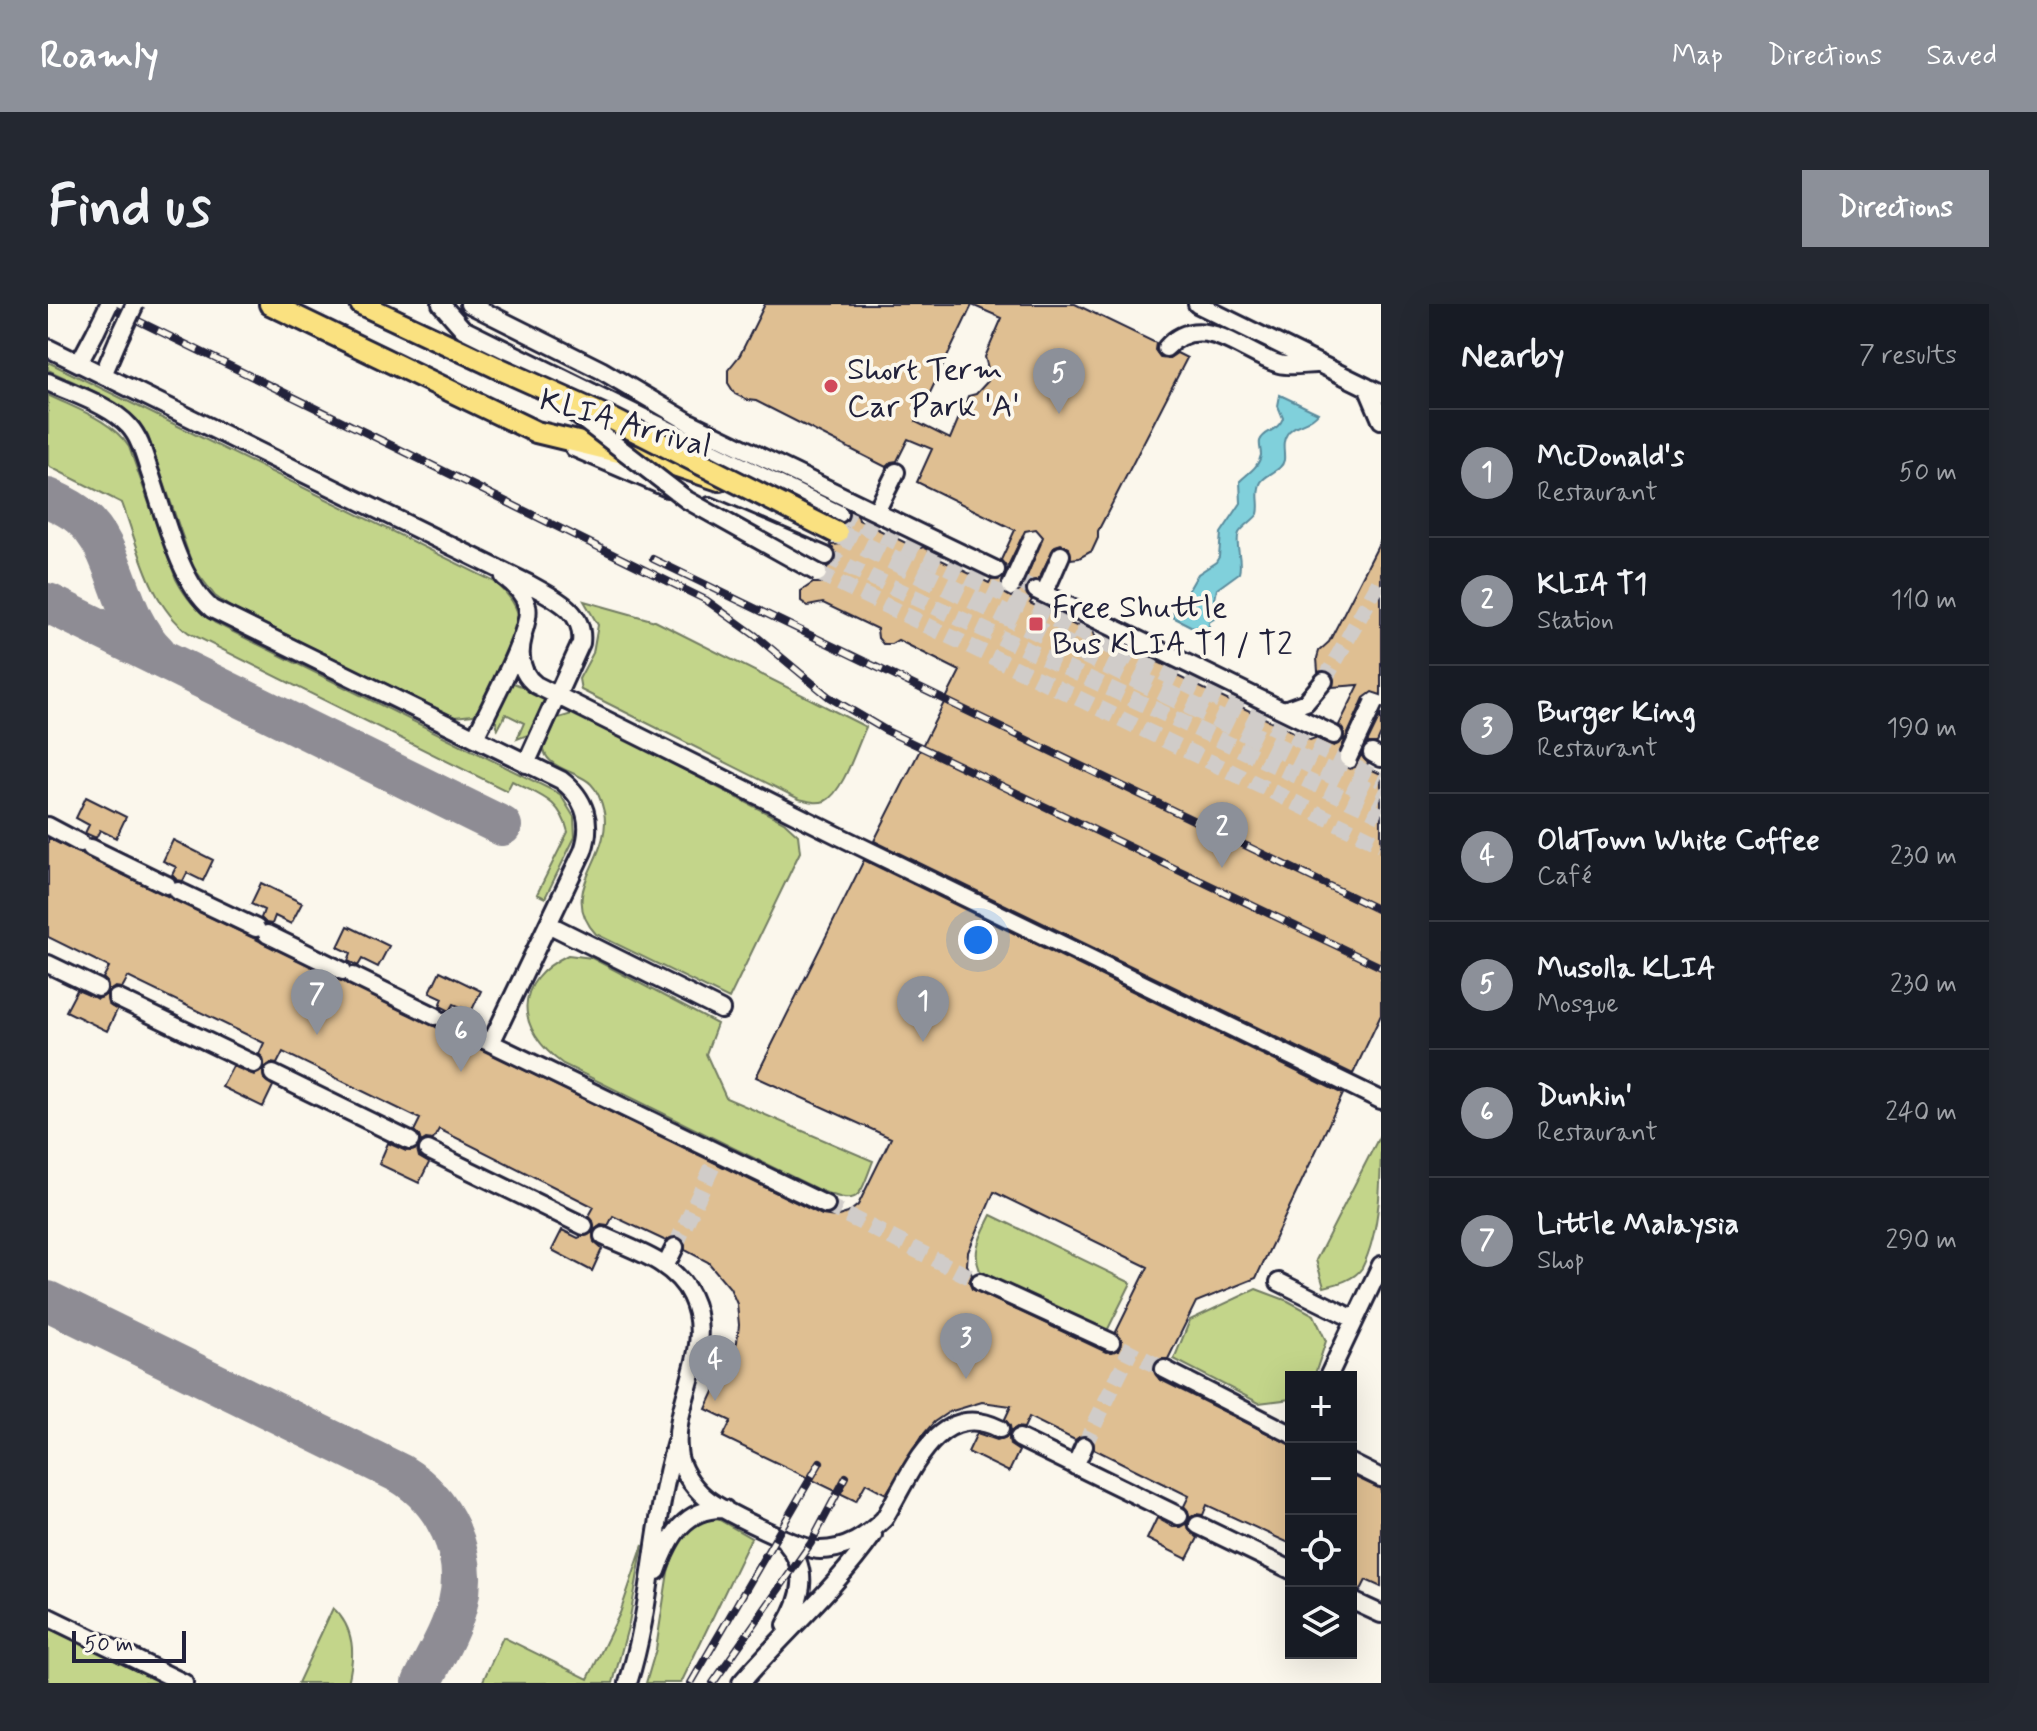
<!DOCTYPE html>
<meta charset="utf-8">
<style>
:root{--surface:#171b24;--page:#242831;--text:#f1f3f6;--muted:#9ea1a6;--line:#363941;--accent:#8c9099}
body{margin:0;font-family:Mynerve,sans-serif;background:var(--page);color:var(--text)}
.controls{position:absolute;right:24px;bottom:24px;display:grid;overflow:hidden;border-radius:0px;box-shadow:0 8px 32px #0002}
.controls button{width:72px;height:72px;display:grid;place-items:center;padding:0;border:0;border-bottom:2px solid var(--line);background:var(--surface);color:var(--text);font:40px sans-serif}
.scale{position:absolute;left:24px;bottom:20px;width:114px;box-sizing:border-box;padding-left:8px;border:4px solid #22223b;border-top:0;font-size:22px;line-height:28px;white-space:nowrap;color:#22223b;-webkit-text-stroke:6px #fbf7ec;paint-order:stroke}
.you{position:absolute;left:930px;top:636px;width:28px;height:28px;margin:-20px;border:6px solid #fff;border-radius:50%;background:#1a73e8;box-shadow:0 0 0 12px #1a73e833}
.badge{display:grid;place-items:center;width:52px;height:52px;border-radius:50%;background:var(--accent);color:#fff;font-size:26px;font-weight:700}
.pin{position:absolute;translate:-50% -66px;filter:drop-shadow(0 2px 4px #0008)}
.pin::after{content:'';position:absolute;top:42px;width:28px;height:24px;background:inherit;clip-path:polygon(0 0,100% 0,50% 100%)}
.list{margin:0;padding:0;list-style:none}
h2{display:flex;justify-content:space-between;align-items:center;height:104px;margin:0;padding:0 32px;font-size:34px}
h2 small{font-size:26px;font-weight:400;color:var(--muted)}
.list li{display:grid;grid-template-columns:52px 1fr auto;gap:24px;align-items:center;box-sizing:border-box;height:128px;padding:0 32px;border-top:2px solid var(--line)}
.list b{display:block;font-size:30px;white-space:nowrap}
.list p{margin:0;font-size:26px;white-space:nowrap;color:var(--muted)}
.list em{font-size:26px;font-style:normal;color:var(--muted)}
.icon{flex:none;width:44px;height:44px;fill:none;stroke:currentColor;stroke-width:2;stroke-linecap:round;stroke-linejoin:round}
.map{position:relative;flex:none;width:1333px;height:1379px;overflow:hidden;border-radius:0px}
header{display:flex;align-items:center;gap:48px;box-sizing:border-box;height:112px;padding:0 40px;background:var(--accent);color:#fff}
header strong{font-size:38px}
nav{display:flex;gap:44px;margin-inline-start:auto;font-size:28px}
.intro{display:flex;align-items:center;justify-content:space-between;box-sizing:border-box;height:192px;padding:0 48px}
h1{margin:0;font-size:56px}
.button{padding:20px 36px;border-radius:0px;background:var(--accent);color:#fff;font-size:28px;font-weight:700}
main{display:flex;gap:48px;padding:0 48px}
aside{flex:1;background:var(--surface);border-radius:0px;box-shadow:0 8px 32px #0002}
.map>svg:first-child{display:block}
</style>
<header>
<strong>Roamly</strong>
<nav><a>Map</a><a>Directions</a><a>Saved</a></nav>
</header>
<div class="intro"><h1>Find us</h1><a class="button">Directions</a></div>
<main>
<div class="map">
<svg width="1333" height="1379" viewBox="0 0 1333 1379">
<rect width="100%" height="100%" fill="#fbf7ec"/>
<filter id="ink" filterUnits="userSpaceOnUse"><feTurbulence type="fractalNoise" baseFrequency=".0125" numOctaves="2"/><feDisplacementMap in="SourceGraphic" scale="16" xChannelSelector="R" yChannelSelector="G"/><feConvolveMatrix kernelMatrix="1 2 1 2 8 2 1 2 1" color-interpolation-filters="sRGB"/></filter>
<g filter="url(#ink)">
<path fill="#c3d58a" stroke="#727c62" stroke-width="2" d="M0,58L447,278C461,290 472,304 472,323L432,404L425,411L406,413L182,303L167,292L145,263L100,132C78,97 37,84 0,66Z
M0,91C28,105 64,116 81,143L128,275C138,294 149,307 167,319L512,490L526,513L527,533L497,594L489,590L520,528C512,495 492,492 464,477L459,487L141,329C101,300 91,244 74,199L0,162Z
M536,297L607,317L818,423C809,442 795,489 777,497C768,500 760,497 751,495L533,386L531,375L545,349L550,321Z
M463,378L498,392L480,431L469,435L476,419L458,410L450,425L446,410Z
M527,409L736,518L750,531L752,548L681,695L548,630C508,587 565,554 556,508C554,499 550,487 543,480C530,466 491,465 496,437C497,430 503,422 507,415Z
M520,651L544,654L669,720L658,750L678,794L825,857C810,896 812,902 771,886L515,760C467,725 464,678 520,651Z
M1333,829C1333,873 1333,926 1314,964C1306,976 1289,980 1276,983L1268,956Z
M943,911L1083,979L1058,1029L932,967C923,946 934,930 943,911Z
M1208,985L1240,997L1266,1011L1278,1037L1266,1073H1243V1095L1211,1099L1126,1055L1142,1016Z
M668,1214L703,1234L633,1379H598L608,1345L620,1268L630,1237L650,1217Z
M595,1241L581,1319L565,1379H434L455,1333L540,1375L572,1309Z
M285,1304C307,1324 307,1351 300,1379H250Z
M0,1324L114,1379H0Z"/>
<path fill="#80d0db" stroke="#5a8a9b" stroke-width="2" d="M1232,91L1270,109C1261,121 1247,118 1239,130C1233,139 1237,147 1236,156C1234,167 1219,169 1213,178C1207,189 1213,199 1210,210C1205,217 1195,222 1191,229C1186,239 1195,255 1191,269L1169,285L1164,310L1169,313L1161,318V326L1174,338L1115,308L1132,311L1129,293L1135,296L1150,270L1168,258L1171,253L1173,229L1193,199L1192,177C1200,169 1211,163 1213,151C1213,146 1211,141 1212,137C1216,126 1230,128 1235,114L1230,102Z"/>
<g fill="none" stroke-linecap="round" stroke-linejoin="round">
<path stroke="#8e8c94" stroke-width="40" d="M0,194C11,199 23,204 33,213C72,246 68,310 109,349
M0,299L454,522
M0,997L353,1170C396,1196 422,1249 410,1299C403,1327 387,1353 374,1379"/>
</g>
<path fill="#dfbf92" stroke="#22223b" stroke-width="2" fill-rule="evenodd" d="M717,0H1027L1108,39L1107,46L1113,54L1120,55L1129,49L1139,54L1050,227V234L1044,247L1031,254L1023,255L1021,244L1013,240L1007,242L990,276L981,277L977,288L984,296L982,299L1028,322L1032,320L1045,326L1047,332L1106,360L1110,358L1123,364L1125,370L1262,436L1267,434L1286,442L1296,435L1295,426L1291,421L1311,381L1285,383L1286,373L1279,366L1270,368L1269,354L1271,347L1281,338L1333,236V391L1324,388L1316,394L1289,454L1291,461L1302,465L1307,463L1313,451L1320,459L1318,463L1333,470V711L1305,770L826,537L912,367L850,336L843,340H835L830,334L829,325L775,299L760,302L753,297V287L765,279H775L779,275V263L785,260L789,252L783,241L795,240L801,234L802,228L797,219L801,214L802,208L810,212L811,216L870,245L875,243L888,249L891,255L941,279L943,276L954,275V288L963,293L973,286L995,233L988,225L977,227L959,264L953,256L967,226L869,178L884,145L860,135L849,157L843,158L838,163L708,97L699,96L687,90L680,79V66L692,51ZM924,1L954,14L937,53L941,68L940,77L928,90L920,92L902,135L868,118Z
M1333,410V430L1329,439H1319Z
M38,493L78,513L68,534L52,526L48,534L37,529L41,521L28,514Z
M0,534L774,911L787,913L800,909L810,901L843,834L708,773L816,556L1295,790L1208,974L1148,998L1120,1055H1111L1105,1065L1111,1075L1243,1141V1240L1159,1201L1155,1211L1148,1210L1141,1214L1140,1207L1136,1202L1141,1192L1046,1145L1045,1136L1040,1132L1034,1131L1027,1136L981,1113L976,1124L969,1123L963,1127L962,1122L957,1115L963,1102L934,1098L901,1108L886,1118L874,1132L838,1190L818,1179L808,1197L675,1133L683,1117L658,1105L689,1038L691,1021L689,1000L682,984L660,958L637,946V938L631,933L626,932L618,937L565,912L560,922L553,921L546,926L545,917L541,912L546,903L391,825L385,836L378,835L373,838L371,832L366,827L372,815L235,748L229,760L223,759L216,764L215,754L211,750L216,739L80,673L74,684L67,683L60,688L59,678L55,674L61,663L0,633ZM946,888L1100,963L1068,1028L1074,1036L1070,1046L1058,1048L924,985L921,978L924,971L919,961L920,948Z
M125,536L165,556L155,577L139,569L135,577L129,576L124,571L128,563L115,557Z
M213,579L254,599L243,620L227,612L224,620L218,619L213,614L216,606L203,600Z
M300,622L341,642L330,663L314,655L310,662L300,657L303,649L290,643Z
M392,667L433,687L423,708L406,700L402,707L392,702L395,694L382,688Z
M29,686L50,695L59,690L60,700L69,706L59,727L18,707Z
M185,762L206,771L215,766L216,775L225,782L215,803L174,783Z
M340,839L358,847L369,845L371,853L381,859L371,879L331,860Z
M514,926L530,934L545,928L546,938L554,945L544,967L504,946Z
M929,1129L949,1136L961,1132L962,1141L971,1147L961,1168L920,1148Z
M1303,1171L1333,1185V1283L1318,1276L1312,1288H1303Z
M1109,1214L1125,1223H1133L1140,1219L1141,1226L1150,1234L1139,1255L1099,1235Z"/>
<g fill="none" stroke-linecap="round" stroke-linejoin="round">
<path stroke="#d0ccc9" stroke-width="16" stroke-dasharray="16 8" stroke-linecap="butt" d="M791,210L1333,476
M778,252L1333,511
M948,266L988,286
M770,269L1333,540
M1276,377L1333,275
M778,901L932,978
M627,943L667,857
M1074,1044L1116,1065
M1036,1142L1082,1048"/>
<path stroke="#d0ccc9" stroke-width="20" stroke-dasharray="20 10" stroke-linecap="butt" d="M789,229L1333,494"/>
<g stroke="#22223b" stroke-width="22">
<path id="minor" d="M393,0L415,25L791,210
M421,0L553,66L641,118L948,266
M1149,0L1333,90
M0,44L481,280C505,294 537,306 533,339L478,460
M1118,44C1153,5 1195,50 1231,60C1242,63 1257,60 1269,60
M31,59L48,27
M55,71L70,36
M0,78C25,90 62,101 81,122C92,134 96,151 101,166C116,208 131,278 164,305L513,476C537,494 545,518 535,547L443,739
M1319,83L1333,116
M526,144L619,184
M662,202L778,252
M828,208L848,168
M988,286L1286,431
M996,290L1013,251
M475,333C470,352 472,369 488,381L793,533L1333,796
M1236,406L1258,398L1276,377
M427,434C438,409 486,324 479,302C476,290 466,280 456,273
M1324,449L1333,454
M0,522L32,539
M43,544L119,581
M130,587L208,624
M500,620L673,706
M219,630L295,667
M0,660L50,684
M305,672L387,712
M69,694L206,760
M397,717L778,901
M225,770L362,837
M380,846L536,922
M555,932C587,947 627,958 643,992C669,1046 621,1100 631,1153C635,1170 648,1187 662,1197C679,1209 754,1246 772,1246C798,1246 818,1233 836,1215C862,1172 889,1093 952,1125
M618,961L627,943
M932,978L1063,1038
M1231,978L1306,1015
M1116,1065L1243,1130
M1280,1073L1333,961
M971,1134L1131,1212
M1303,1159L1333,1174
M1027,1162L1036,1142
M1150,1221L1243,1266
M737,1237C761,1265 756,1291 738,1321
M609,1267C621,1233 637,1203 677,1205
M1307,1298L1333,1310
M0,1313L136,1379
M580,1379C605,1301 604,1217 628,1138
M693,1379C736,1329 787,1285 825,1231"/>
</g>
<g stroke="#22223b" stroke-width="26">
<path id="major" d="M222,0L488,128L629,162L671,176
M313,0L450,64"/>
</g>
<use href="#minor" stroke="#fbf7ec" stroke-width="16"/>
<use href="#major" stroke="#fae180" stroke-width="20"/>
<g stroke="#22223b" stroke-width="8">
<path id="rail" d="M56,0L658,296L708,332L781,393L839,427L1333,663
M605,255L1333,607
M643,1379L772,1158
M665,1379L763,1239L798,1173"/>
</g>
<use href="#rail" stroke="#fbf7ec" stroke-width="5" stroke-dasharray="15" stroke-linecap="butt"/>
<g stroke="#22223b" stroke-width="22" stroke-linecap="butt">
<path id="minor-bridge" d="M48,27L61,0
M70,36L87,0
M512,98L639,196L770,269
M963,282L984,235
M1300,454L1326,399"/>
</g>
<g stroke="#22223b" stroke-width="26" stroke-linecap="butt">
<path id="major-bridge" d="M450,64L564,115L789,229"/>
</g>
<use href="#minor-bridge" stroke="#fbf7ec" stroke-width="16"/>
<use href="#major-bridge" stroke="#fae180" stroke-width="20"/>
</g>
</g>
<g fill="#d1495b" stroke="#fbf7ec" stroke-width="3">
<circle cx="783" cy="82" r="8"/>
<rect x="980" y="312" width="16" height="16" rx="4"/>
</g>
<g text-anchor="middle" stroke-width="8" stroke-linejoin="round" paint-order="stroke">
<g font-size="32" fill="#22223b" stroke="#fbf7ec" text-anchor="start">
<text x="799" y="75">Short Term<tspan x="799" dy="37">Car Park 'A'</tspan></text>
<text x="1004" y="313">Free Shuttle<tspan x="1004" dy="37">Bus KLIA T1 / T2</tspan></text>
</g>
<g font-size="32" fill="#22223b" stroke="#fbf7ec">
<text transform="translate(578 118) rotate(16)" y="11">KLIA Arrival</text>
</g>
</g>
</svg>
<div class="controls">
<button>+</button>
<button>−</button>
<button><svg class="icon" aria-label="locate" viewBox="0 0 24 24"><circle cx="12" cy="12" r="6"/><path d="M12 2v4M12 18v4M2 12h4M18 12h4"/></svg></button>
<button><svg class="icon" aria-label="layers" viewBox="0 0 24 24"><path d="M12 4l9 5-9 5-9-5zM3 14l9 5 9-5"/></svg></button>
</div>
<div class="scale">50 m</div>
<div class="you"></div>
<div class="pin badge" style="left:875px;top:738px">1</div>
<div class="pin badge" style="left:1174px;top:564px">2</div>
<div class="pin badge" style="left:918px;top:1075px">3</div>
<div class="pin badge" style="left:667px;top:1097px">4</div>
<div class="pin badge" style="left:1011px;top:110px">5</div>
<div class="pin badge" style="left:413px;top:768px">6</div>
<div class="pin badge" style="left:269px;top:731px">7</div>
</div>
<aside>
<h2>Nearby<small>7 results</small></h2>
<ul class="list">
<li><span class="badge">1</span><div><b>McDonald's</b><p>Restaurant</p></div><em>50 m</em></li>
<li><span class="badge">2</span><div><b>KLIA T1</b><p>Station</p></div><em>110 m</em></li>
<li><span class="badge">3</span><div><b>Burger King</b><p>Restaurant</p></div><em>190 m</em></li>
<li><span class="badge">4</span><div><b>OldTown White Coffee</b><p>Café</p></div><em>230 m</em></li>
<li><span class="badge">5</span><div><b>Musolla KLIA</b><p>Mosque</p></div><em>230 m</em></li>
<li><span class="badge">6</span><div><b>Dunkin'</b><p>Restaurant</p></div><em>240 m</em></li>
<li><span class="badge">7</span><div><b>Little Malaysia</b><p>Shop</p></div><em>290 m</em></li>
</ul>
</aside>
</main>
